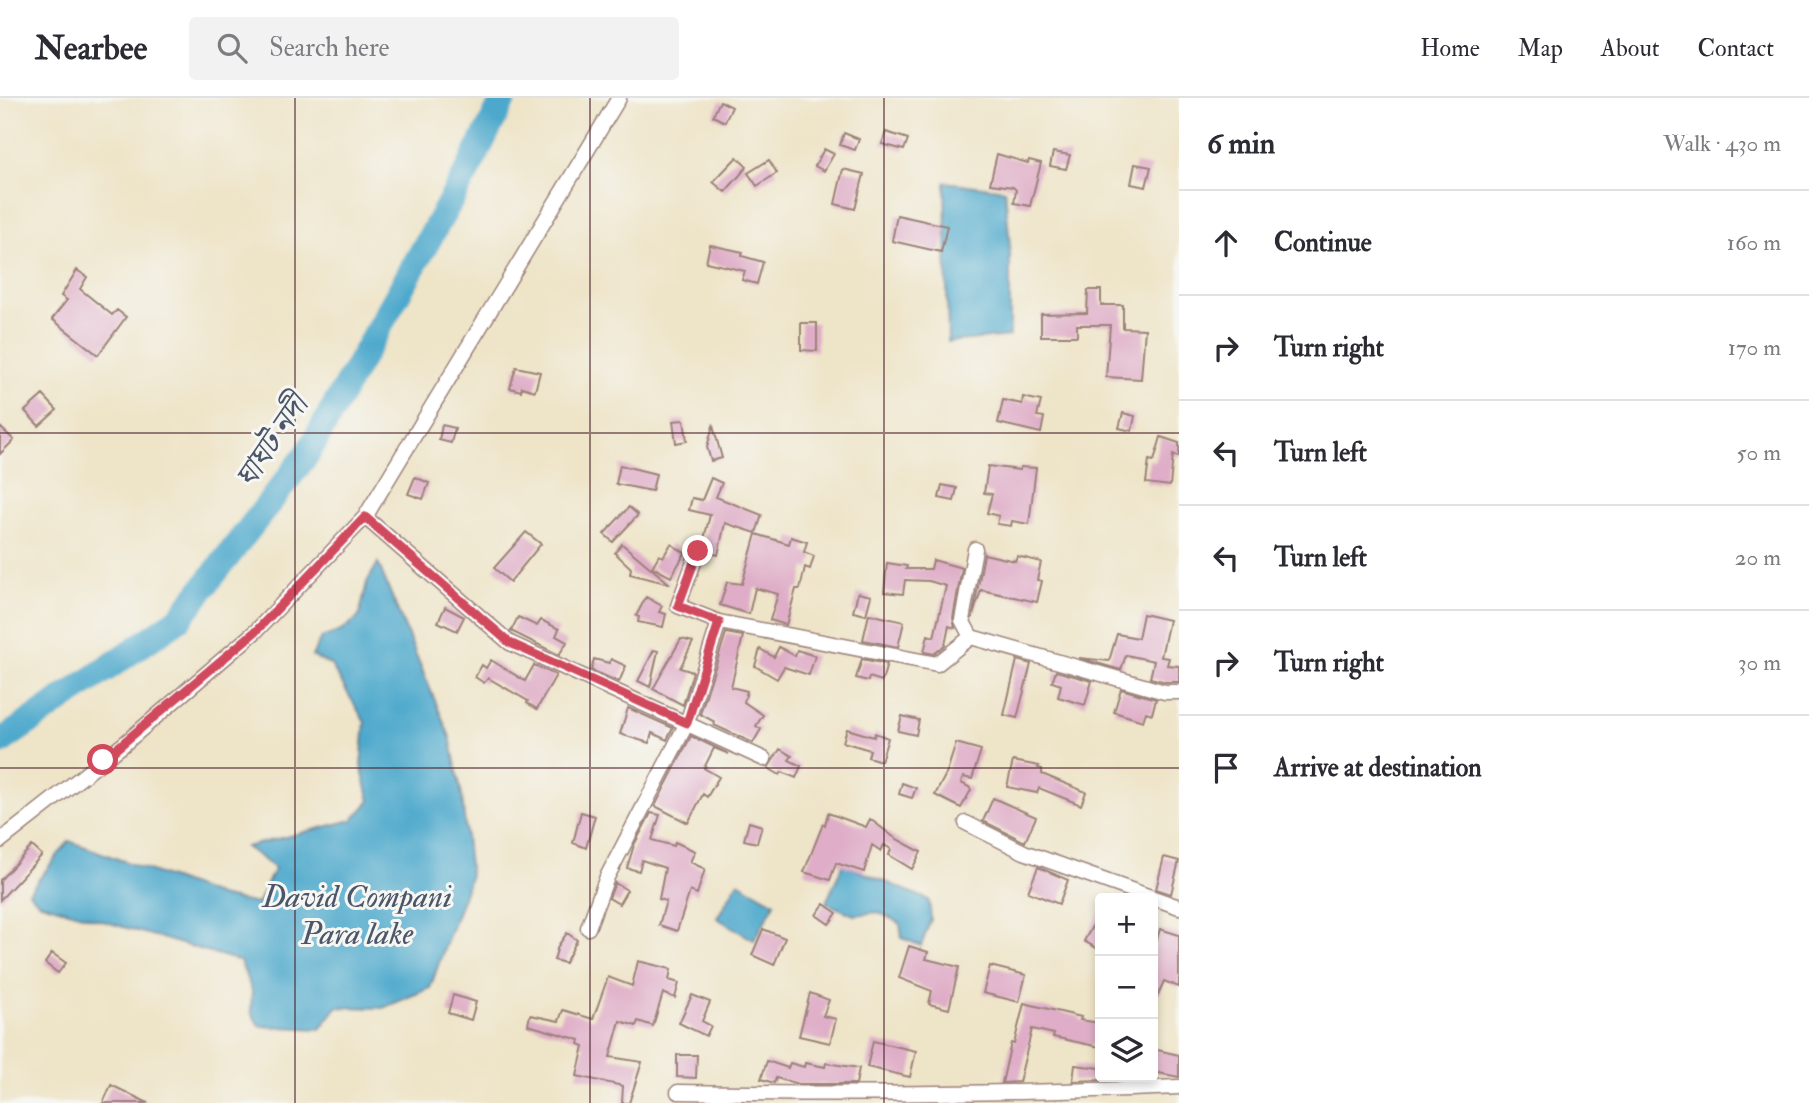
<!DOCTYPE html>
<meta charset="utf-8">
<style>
:root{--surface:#fff;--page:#f2f2f3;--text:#2b2b33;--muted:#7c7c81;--line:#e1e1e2}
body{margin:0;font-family:"IM FELL Double Pica","Noto Serif Bengali",serif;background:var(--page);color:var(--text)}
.controls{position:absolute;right:21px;bottom:21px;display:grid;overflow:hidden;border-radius:7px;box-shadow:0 4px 10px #0003}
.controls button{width:63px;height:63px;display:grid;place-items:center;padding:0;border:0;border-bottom:2px solid var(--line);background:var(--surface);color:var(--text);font:35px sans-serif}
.stop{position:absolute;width:21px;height:21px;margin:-16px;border:5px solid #d1495b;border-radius:50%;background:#fff}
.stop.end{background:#d1495b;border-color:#fff;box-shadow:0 2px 7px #0008}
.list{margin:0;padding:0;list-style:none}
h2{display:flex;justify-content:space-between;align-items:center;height:91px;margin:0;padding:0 28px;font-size:30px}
h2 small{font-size:23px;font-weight:400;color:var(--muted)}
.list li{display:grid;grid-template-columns:46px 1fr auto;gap:21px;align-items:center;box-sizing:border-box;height:105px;padding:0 28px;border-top:2px solid var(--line)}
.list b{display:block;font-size:26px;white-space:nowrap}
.list em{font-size:23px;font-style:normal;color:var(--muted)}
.icon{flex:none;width:38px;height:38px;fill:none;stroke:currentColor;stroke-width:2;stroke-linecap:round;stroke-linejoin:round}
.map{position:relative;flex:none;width:1179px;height:1005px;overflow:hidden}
header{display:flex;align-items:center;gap:42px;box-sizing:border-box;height:98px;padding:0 35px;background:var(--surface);border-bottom:2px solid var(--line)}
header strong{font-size:33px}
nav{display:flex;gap:38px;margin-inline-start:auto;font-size:24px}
.search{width:490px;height:63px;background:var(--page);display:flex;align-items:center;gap:18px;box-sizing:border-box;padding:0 24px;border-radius:7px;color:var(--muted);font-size:26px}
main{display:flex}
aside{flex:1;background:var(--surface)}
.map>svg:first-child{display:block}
</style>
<header>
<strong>Nearbee</strong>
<div class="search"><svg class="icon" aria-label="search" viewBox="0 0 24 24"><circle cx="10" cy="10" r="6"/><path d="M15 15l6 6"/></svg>Search here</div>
<nav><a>Home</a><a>Map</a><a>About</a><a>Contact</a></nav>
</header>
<main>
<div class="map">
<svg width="1179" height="1005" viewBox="0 0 1179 1005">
<rect width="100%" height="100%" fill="#f6f6f2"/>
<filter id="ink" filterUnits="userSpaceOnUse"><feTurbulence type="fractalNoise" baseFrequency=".0143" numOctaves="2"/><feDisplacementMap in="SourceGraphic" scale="14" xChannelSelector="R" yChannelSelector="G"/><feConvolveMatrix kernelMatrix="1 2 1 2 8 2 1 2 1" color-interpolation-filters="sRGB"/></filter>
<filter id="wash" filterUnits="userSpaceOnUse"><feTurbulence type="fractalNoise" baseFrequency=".00686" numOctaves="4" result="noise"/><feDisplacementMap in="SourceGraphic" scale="28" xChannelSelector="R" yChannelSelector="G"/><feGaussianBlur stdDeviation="1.57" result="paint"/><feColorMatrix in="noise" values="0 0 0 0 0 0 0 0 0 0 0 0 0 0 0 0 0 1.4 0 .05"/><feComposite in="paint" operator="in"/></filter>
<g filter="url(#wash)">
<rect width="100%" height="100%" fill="#eee4c8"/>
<path fill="#4ea9cc" stroke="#4c647c" stroke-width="2" d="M945,84L1005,92L1010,149V238L948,244Z
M378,465L450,639L462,698L470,779L430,890L383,910L337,909L320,931L259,928L251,913L252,893L240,863L38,804L29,794L69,743L219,798L257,806L275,770L246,749L352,722L370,703L361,668L365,624L331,567L312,558L321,540L341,533L359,519L367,484Z
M843,766L929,802L931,821L921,848L902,840L900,825L878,814L854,817L826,805Z
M738,784L775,805L754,842L717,820Z"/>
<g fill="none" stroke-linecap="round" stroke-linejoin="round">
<path stroke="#4ea9cc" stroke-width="26" d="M0,644L179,521L308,355L468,72L504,0"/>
</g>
<g id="blocks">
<path fill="#dfadc7" d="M720,3L732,9L725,24L713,18Z
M886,34L908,41L904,52L882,46Z
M844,35L859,41L855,52L840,47Z
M824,51L834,56L824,73L815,68Z
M1053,54L1070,57L1066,71L1050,68Z
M997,56L1028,65L1029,62L1041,65L1030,108L1014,105L1016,92L1013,89L990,86Z
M737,59L747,69L725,94L713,84Z
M769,62L777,75L757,88L748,75Z
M1135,66L1151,69L1146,89L1131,86Z
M843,71L864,76L855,111L835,106Z
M897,117L947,128L941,154L892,143Z
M710,147L743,154L742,158L763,164L757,186L742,182L745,173L706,164Z
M77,172L87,179L80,191L112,217L117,212L126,219L98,257L52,221L67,202L61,198Z
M1088,192H1101V207H1123V230L1145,231L1141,281L1106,279L1110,227H1077V238H1041V216L1087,215Z
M801,225H817V253L801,252Z
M516,269L540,274L535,293L522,289L521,293L510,290Z
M43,297L57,312L39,328L25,313Z
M1023,299L1041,303L1037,318L1044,319L1041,335L998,325L1003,302L1022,306Z
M1123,315L1135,318L1132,333L1119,330Z
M684,322L687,343L676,345L673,323Z
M442,327L455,330L451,345L439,342Z
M713,328L722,360L711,363L707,349Z
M0,329L14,342L0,356Z
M1161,339L1179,345V359L1173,357L1170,388L1146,385L1149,362L1154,363Z
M620,367L656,376L652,393L616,386Z
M988,368L1020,372V369L1036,370L1029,426L1012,423L1011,428L997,426L999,418L987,415L992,396L984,395Z
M415,379L429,385L423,401L408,396Z
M711,380L722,385L716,399L762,417L756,435L725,425L718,457L707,454L703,445L710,417L689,412L692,400L702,402Z
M942,387L957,390L954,403L939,400Z
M629,409L638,417L613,444L604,436Z
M526,434L541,446L510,484L494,470Z
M756,436L789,446L791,439L807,444L804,454L814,458L810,471L805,469L800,491H796L786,527L770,522L778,496L755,490L749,516L720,507L727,484L742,486Z
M622,446L670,486L630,476L631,470L615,455Z
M671,446L685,455L671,479L652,469L659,457L663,459Z
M984,456L1015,463L1017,458L1041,464L1037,482L1042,483L1037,504L981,492L972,521Z
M933,462L962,470L953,520L955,530L949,528L945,547L934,556L924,554L928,537L934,539L946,488L929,483L905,482L903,496L884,494L887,465L907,468L906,471H931Z
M858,495L871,498L866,517L853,514Z
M646,499L662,508L659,514L666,516L663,529L638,524L639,519L636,518Z
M445,509L464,519L457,533L438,524Z
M869,516L904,524L898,549L863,542Z
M1143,516L1169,522L1161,559L1169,560L1167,567L1179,568V584H1166L1150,580L1154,563L1126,557L1121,572L1079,560L1109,563L1117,536L1138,540Z
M518,519L537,528L541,522L559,531L556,538L567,544L559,557L511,533Z
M726,535L743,538L731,589L747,593L744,604L763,617L756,628L761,631L753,645L714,627L715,624L700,616Z
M681,541L693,544L680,570L693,574L683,607L653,591Z
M779,549L795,558L797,552L815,558L809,577L784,569L777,581L755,568L760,551L774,559Z
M654,552L658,553L650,589L638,583Z
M594,561L609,565L611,561L626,568L619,584L591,572Z
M862,561L887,566L882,583L869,579L868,583L856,580Z
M491,562L525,583L534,567L556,577L537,611L527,605L528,603L488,580L484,585L475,579L482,567L486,570Z
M1017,562L1031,566L1017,620L1004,617Z
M1056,573L1092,583L1085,607L1058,599L1061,587L1052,584Z
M1121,591L1156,601L1152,616L1146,614L1143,623L1114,614Z
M628,610L673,630L667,642L652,635L649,645L620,636Z
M902,618L919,622L916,637L898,633Z
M847,631L874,639L875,635L888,640L881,663L868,659L870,652L843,644Z
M691,638L729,656L714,650L704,670L719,679L707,699L703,696L688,725L655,708Z
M956,645L981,652L972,681L963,679L961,685L969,689L971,692L961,710L935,697L947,674Z
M780,651L792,658L789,662L801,668L796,680L782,674L780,677L768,670Z
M1013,663L1039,668L1038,670L1042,671V676L1086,694L1081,707L1039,690L1037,695L1007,689Z
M902,685L916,690L912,700L899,696Z
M993,700L1036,719L1025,744L983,723Z
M581,714L595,718L586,750L573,745Z
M651,715L660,717L652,742L674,748L675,744L695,753L690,764L705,771L697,796L690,793L677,833L659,827L666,803L659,801L665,770L642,762L639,773L627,770L634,747Z
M828,715L866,729L870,721L895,740L921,754L912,771L889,757L891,751L884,747L881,753L872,747L864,774L836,765L830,782L804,774L823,726L825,727Z
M749,724L762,728L757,745L744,742Z
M32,748L42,757L0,802V782Z
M1164,759L1179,763L1171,796L1156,791Z
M1038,769L1068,782L1059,806L1028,794Z
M615,785L627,792L619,806L609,800Z
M824,806L837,815L829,826L816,817Z
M1100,814V852L1084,843Z
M763,831L785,840L774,867L752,857Z
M1160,831L1179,837V889L1164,883L1153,908V855Z
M567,835L577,842L565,865L554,862L558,848Z
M909,848L928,854L926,861L959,869L949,911L929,906L932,893L899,880Z
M52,855L66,865L58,875L45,865Z
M638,863L671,871L669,882L679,885L675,900L663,895L653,928L638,923L636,928L620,923L610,959L642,964L629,1005H622L623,988L577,978L584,948L579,946L580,942L528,927L530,917L559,923L563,912L593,921L608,879L632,888Z
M990,868L1026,877L1019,904L983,895Z
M810,895L829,902L823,918L836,921L830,945L799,938Z
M453,897L476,904L471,922L448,915Z
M692,897L710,904L702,923L711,928L706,938L679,925Z
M1024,905L1081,919L1080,922L1100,925V949L1053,939L1054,936L1032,931L1019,984L1002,985L1011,945L1014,946Z
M873,943L916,953L910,979L867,969Z
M1153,951L1179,957V979L1153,974Z
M677,957H697L696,980L677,979Z
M767,963L788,970L790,965L804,969L805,965L825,969L826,965L859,970L856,986H799L776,980L774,985L761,981Z
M1075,967L1100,970V982L1073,983Z
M111,987L148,1005H103Z"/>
</g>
</g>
<g filter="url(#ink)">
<use href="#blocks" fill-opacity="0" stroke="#9c827a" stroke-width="2"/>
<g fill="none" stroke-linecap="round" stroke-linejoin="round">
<g stroke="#9c827a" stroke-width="17">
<path id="minor" d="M365,419L510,545L764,661
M698,453L678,508L719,524L937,566L971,539L1165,594H1179
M971,539L962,522L975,451
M966,725L1024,754L1179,809
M0,743L124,646L256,533L365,419L619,0
M588,830L607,779L687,625L719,524
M678,994C845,997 1012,996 1179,989"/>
</g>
<use href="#minor" stroke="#fff" stroke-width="14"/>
</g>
</g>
<g fill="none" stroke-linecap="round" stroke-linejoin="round" filter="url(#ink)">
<path stroke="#d1495b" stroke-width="9" d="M103,662L256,533L365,419L510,545L687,625L719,524L678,508L698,453"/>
</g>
<path fill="none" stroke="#4a1f2b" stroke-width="2" stroke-opacity="0.55" d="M295,0V1005M590,0V1005M884,0V1005M0,335H1179M0,670H1179"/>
<g text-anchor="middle" stroke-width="6" stroke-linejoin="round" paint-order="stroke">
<g font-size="32" font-style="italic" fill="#4c566b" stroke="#f6f6f2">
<text transform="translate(271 343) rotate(-56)" y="11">ঘাঘট নদী</text>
<text x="357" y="809">David Compani<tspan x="357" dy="37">Para lake</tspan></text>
</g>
</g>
</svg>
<div class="controls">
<button>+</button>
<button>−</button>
<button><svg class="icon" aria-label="layers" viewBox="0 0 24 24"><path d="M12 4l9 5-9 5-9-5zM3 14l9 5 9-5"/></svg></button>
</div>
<div class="stop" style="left:103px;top:662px"></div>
<div class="stop end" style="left:698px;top:453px"></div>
</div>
<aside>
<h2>6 min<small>Walk · 430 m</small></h2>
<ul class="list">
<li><svg class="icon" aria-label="ahead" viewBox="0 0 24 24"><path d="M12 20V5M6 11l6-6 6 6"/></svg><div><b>Continue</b></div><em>160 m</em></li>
<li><svg class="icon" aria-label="right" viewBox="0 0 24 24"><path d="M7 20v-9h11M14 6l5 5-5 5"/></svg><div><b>Turn right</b></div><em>170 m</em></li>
<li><svg class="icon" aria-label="left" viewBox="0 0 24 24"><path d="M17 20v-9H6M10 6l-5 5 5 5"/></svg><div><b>Turn left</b></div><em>50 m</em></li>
<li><svg class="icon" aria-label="left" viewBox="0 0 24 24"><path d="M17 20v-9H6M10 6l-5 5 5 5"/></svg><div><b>Turn left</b></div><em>20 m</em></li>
<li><svg class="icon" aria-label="right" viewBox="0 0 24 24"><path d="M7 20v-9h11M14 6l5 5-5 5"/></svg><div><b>Turn right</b></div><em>30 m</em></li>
<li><svg class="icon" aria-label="arrive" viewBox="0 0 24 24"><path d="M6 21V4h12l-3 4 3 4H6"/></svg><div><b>Arrive at destination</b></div></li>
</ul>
</aside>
</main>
